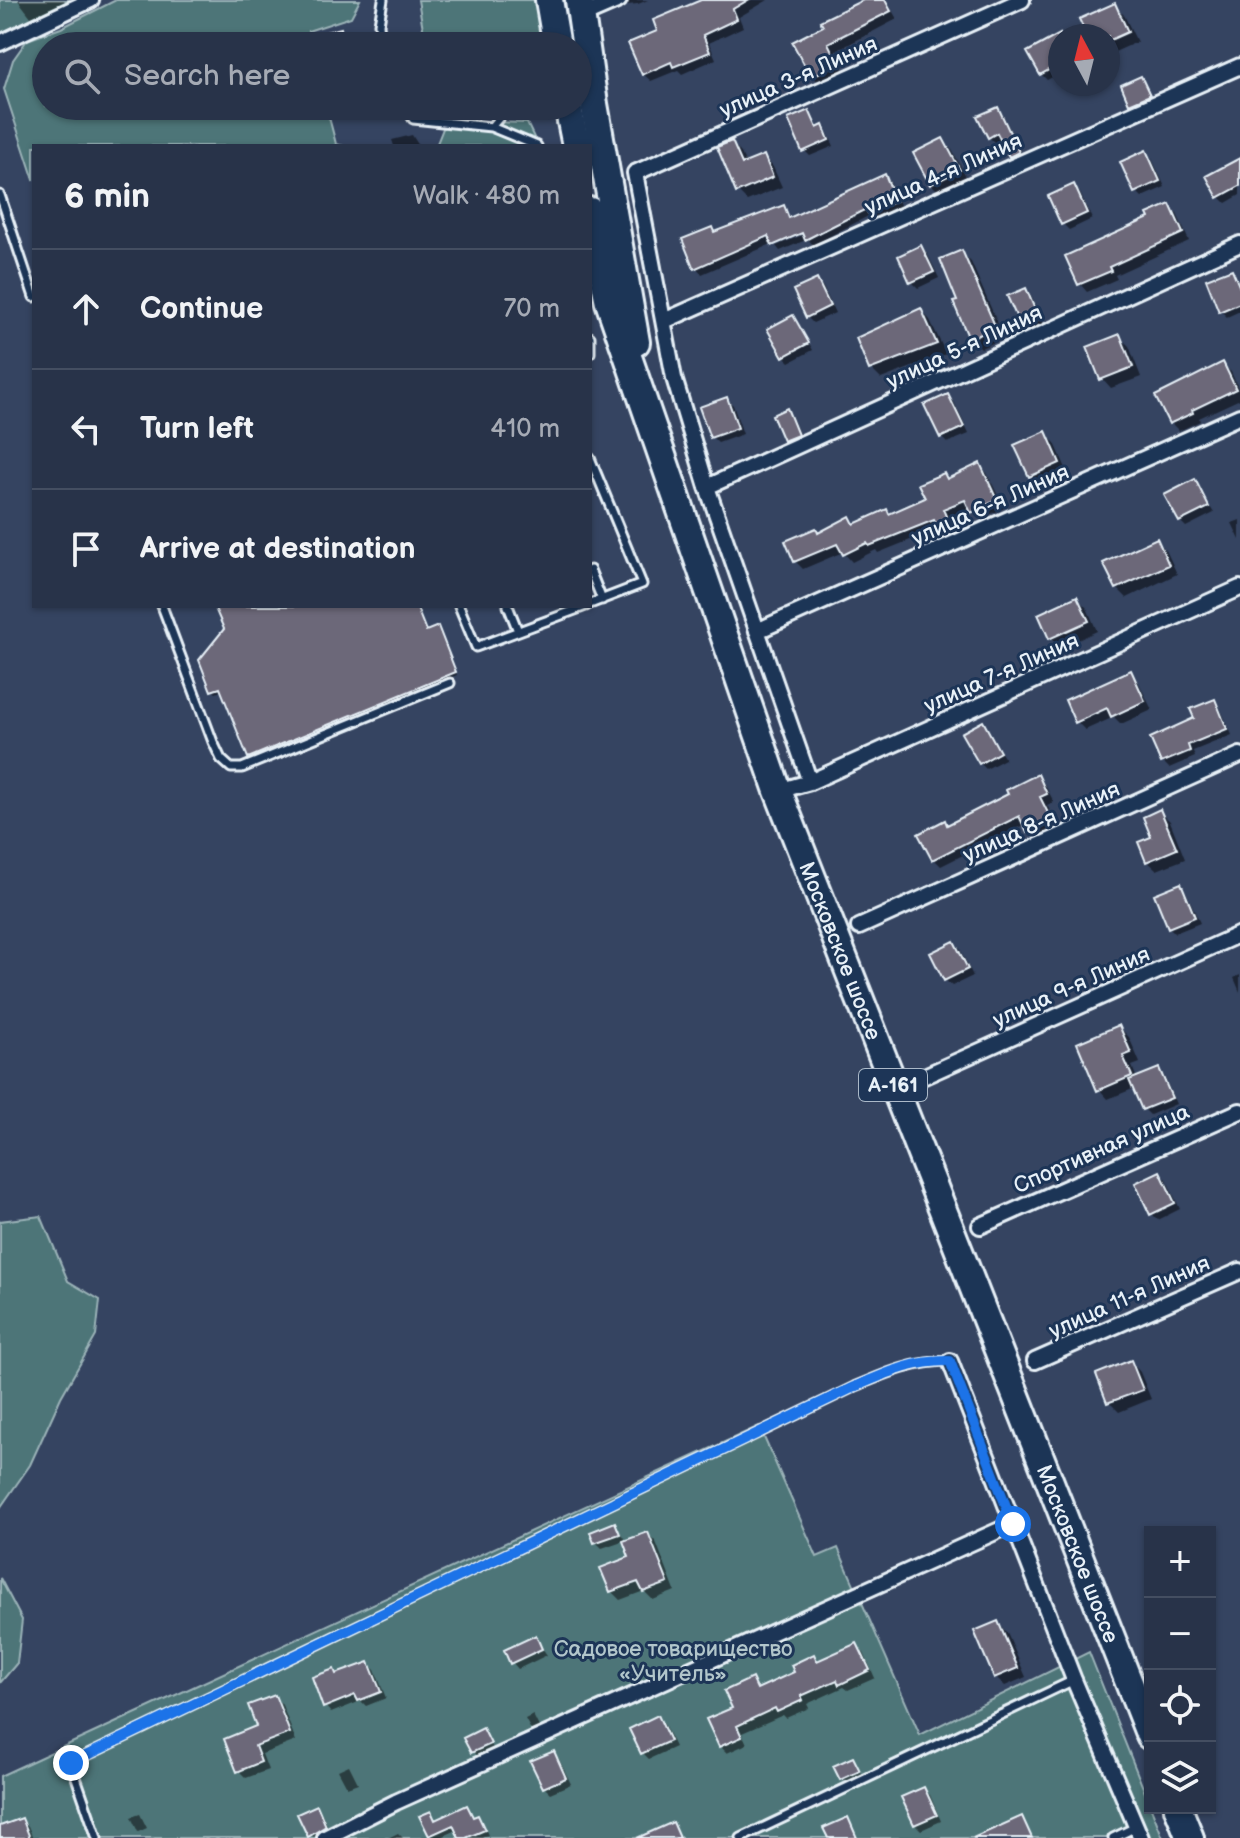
<!DOCTYPE html>
<meta charset="utf-8">
<style>
:root{--surface:#283349;--page:#303b50;--text:#f1f3f6;--muted:#a5aab4;--line:#444e61}
body{margin:0;font-family:"Balsamiq Sans",sans-serif;background:var(--page);color:var(--text)}
.controls{position:absolute;right:24px;bottom:24px;display:grid;overflow:hidden;border-radius:0px;box-shadow:0 2px 6px #0004}
.controls button{width:72px;height:72px;display:grid;place-items:center;padding:0;border:0;border-bottom:2px solid var(--line);background:var(--surface);color:var(--text);font:40px sans-serif}
.compass{position:absolute;left:1048px;top:24px;width:72px;height:72px;border-radius:50%;background:var(--surface);box-shadow:0 2px 6px #0004;rotate:353deg}
.stop{position:absolute;width:24px;height:24px;margin:-18px;border:6px solid #1a73e8;border-radius:50%;background:#fff}
.stop.end{background:#1a73e8;border-color:#fff;box-shadow:0 2px 8px #0008}
.list{margin:0;padding:0;list-style:none}
h2{display:flex;justify-content:space-between;align-items:center;height:104px;margin:0;padding:0 32px;font-size:34px}
h2 small{font-size:26px;font-weight:400;color:var(--muted)}
.list li{display:grid;grid-template-columns:52px 1fr auto;gap:24px;align-items:center;box-sizing:border-box;height:120px;padding:0 32px;border-top:2px solid var(--line)}
.list b{display:block;font-size:30px;white-space:nowrap}
.list em{font-size:26px;font-style:normal;color:var(--muted)}
.icon{flex:none;width:44px;height:44px;fill:none;stroke:currentColor;stroke-width:2;stroke-linecap:round;stroke-linejoin:round}
.map{position:relative;flex:none;width:1240px;height:1838px;overflow:hidden}
.search{position:absolute;background:var(--surface);box-shadow:0 2px 6px #0004;left:32px;top:32px;width:560px;height:88px;display:flex;align-items:center;gap:20px;box-sizing:border-box;padding:0 28px;border-radius:44px;color:var(--muted);font-size:30px}
.panel{position:absolute;background:var(--surface);box-shadow:0 2px 6px #0004;left:32px;top:144px;width:560px;height:464px;border-radius:0px}
.map>svg:first-child{display:block}
</style>
<div class="map">
<svg width="1240" height="1838" viewBox="0 0 1240 1838">
<rect width="100%" height="100%" fill="#354461"/>
<filter id="ink" filterUnits="userSpaceOnUse"><feTurbulence type="fractalNoise" baseFrequency=".0125" numOctaves="2"/><feDisplacementMap in="SourceGraphic" scale="16" xChannelSelector="R" yChannelSelector="G"/><feConvolveMatrix kernelMatrix="1 2 1 2 8 2 1 2 1" color-interpolation-filters="sRGB"/></filter>
<g filter="url(#ink)">
<path fill="#4e7578" stroke="#9bb3b8" stroke-width="2" d="M0,0H76L0,36Z
M116,0H360L351,17L308,31L312,46H46V106H326L336,144L344,146H34V180L4,89L13,60L27,40L61,28Z
M418,0H539L546,46H426Z
M446,121L527,123L538,146H436Z
M41,1216L68,1281L100,1300L96,1336L61,1397L30,1465L0,1508V1221Z
M759,1426L817,1557L838,1548L920,1735L1089,1652L1163,1838H0V1776Z
M0,1578L22,1620L17,1663L0,1683Z"/>
<path fill="#0007" d="M18,0H64L65,1L31,17Z
M623,0H648L638,4L627,5Z
M706,0H768L739,17L743,27L709,43L716,59L682,74L678,70L651,81L643,74L660,32Z
M866,0H886L897,19L834,52L844,71L820,83L812,76L826,27Z
M1114,5L1124,15L1137,42L1108,55V36H1089Z
M340,30L349,39L351,46H323Z
M1060,39V73L1047,80L1041,74Z
M997,109L1003,115L1024,159L1016,162L1002,140L995,143L989,137Z
M808,112L819,129L822,128L828,134L834,146L810,156L804,150Z
M412,135L419,146H394L392,140Z
M942,140L952,150L968,180L941,194L931,184L916,154Z
M731,143L741,153L746,164L764,157L773,167L782,187L747,201L737,191Z
M1146,153L1152,159L1165,187L1142,197L1136,191Z
M1240,163V195L1226,203L1220,197Z
M884,176L890,182L901,207L876,218L872,214L813,245L808,239L780,251L776,246L812,231L811,227L702,274L696,267L712,229L716,233L783,208L792,219Z
M1074,187L1080,193L1092,219L1069,230L1063,224Z
M1170,207L1177,214L1189,241L1115,275L1117,279L1087,292L1080,284L1152,219Z
M921,247L927,253L939,278L918,288L912,282Z
M961,252L971,262L1004,338L981,348L971,338L959,302Z
M1232,271L1240,283V311L1227,317L1221,311Z
M817,281L823,287L835,313L813,323L807,317Z
M1025,290L1031,296L1044,325L1029,332L1023,325Z
M921,310L930,320L946,354L881,379L871,369L858,339Z
M793,317L813,350L790,362L784,356Z
M1119,336L1129,346L1141,377L1111,388L1102,378Z
M1222,364L1231,372L1240,392V399L1199,418L1200,421L1179,431L1171,423Z
M948,396L954,402L969,434L947,443L941,437Z
M726,399L733,405L743,434L718,443L712,437Z
M786,411L792,417L802,441L790,446L784,440Z
M1045,434L1055,443L1068,473L1040,485L1030,476Z
M979,465L987,473L1004,508L980,519L971,508L950,517L960,540L951,544L940,528L878,553L876,550L852,562L843,552L803,569L795,561L815,530L820,535L849,519L856,525L886,511L891,515L927,499L944,475L949,480Z
M1194,482L1214,513L1186,527L1180,521Z
M1240,520V540L1232,523Z
M1156,541L1166,550L1177,574L1127,598L1117,588Z
M1077,598L1087,608L1097,631L1061,648L1051,638Z
M216,606H416L427,633L440,631L457,675L252,759L223,690L216,693L213,690L226,630Z
M1130,672L1138,681L1152,710L1121,724L1114,717L1085,730L1077,722Z
M1214,701L1220,708L1232,735L1193,751L1195,757L1169,768L1163,762Z
M983,723L1005,759L986,769L980,763Z
M1037,777L1045,785L1054,802L1047,805L1059,829L1037,840L1025,824L941,866L934,859L944,822L948,826L1010,794Z
M1160,812L1170,821L1185,859L1157,870L1147,861Z
M1180,885L1186,892L1200,923L1175,933L1169,927Z
M954,943L960,949L973,976L952,986L945,980L932,954Z
M1240,975V992L1234,978Z
M1119,1027L1129,1037L1140,1063L1132,1066L1137,1079L1158,1070L1164,1076L1176,1104L1150,1115L1144,1109L1135,1088L1108,1099L1099,1089Z
M1159,1173L1166,1179L1180,1209L1158,1220L1152,1214Z
M1131,1362L1140,1372L1151,1399L1119,1412L1109,1402Z
M615,1524L625,1540L602,1548L596,1542Z
M648,1534L656,1542L675,1591L653,1600L644,1591L620,1600L611,1591Z
M998,1623L1007,1633L1026,1677L1005,1686L996,1677Z
M535,1638L547,1655L518,1669L512,1662Z
M857,1646L864,1653L875,1678L848,1690L844,1687L807,1704L809,1708L786,1718L783,1715L742,1733L747,1744L727,1753L720,1746L734,1708L751,1680L760,1690L797,1673L814,1657L819,1663Z
M369,1664L375,1670L386,1698L366,1706L361,1701L331,1713L325,1706L338,1676Z
M274,1697L282,1705L296,1741L262,1754L268,1770L246,1778L238,1770Z
M533,1715L540,1729L532,1732L525,1719Z
M658,1718L664,1724L675,1747L649,1759L643,1753Z
M483,1731L495,1751L479,1758L473,1752Z
M553,1753L559,1759L571,1784L550,1793L544,1787Z
M853,1759L865,1778L848,1785L836,1767Z
M349,1765L358,1783L347,1787L338,1770Z
M923,1789L930,1795L941,1821L921,1830L915,1824Z
M467,1807L475,1818L477,1817L482,1822L488,1835L482,1838H461L457,1830L439,1838L430,1835V1813L437,1821Z
M316,1808L322,1814L331,1833L322,1838L310,1836Z
M140,1814L147,1828L138,1832L131,1817Z
M22,1820L28,1826L33,1838H3L0,1828Z
M398,1833L403,1838H388Z"/>
<path fill="#6c6779" stroke="#e8f1f8" stroke-width="2" d="M701,0H748L733,9L737,19L703,35L710,52L673,67L671,62L642,75L628,43L657,31L653,20Z
M863,0H885L891,11L828,43L838,63L811,77L792,42L823,26L820,21Z
M1115,3L1128,32L1108,41V36H1087L1079,19Z
M341,28L345,46H321L318,34Z
M1060,34V64L1040,75L1027,52Z
M1141,76L1150,95L1129,104L1121,85Z
M998,107L1019,152L1009,157L997,133L988,138L977,116Z
M809,110L817,128L823,125L829,140L802,152L788,119Z
M943,138L960,170L930,185L913,153Z
M732,141L742,164L764,155L773,177L736,193L717,147Z
M1146,150L1160,181L1134,193L1120,162Z
M1240,158V186L1218,198L1206,176Z
M885,174L896,201L868,213L866,209L805,240L802,233L772,246L768,236L694,269L682,239L712,227L714,232L784,205L789,218Z
M1074,184L1087,213L1061,225L1048,196Z
M1170,204L1183,233L1109,267L1111,271L1078,285L1065,256L1149,218L1147,214Z
M921,245L934,272L910,283L898,256Z
M962,250L996,328L969,339L953,302L957,301L940,259Z
M1232,269L1240,288V303L1219,312L1206,279Z
M817,279L830,306L806,318L793,290Z
M1026,288L1039,319L1021,327L1007,296Z
M921,308L937,344L869,370L856,338Z
M793,315L809,343L783,357L767,329Z
M1120,334L1133,367L1100,380L1087,347Z
M1223,362L1236,389L1192,410L1193,413L1169,424L1155,396Z
M948,394L964,427L940,438L924,405Z
M727,397L738,428L710,438L699,407Z
M787,408L798,435L783,441L772,415Z
M1046,431L1060,463L1029,477L1014,445Z
M980,463L997,500L971,513L965,500L943,509L953,533L942,538L934,520L869,546L867,543L843,555L837,544L794,562L785,541L816,528L818,533L850,516L854,524L887,509L889,514L925,498L918,484L944,473L947,479Z
M1195,479L1209,507L1179,522L1164,495Z
M1157,538L1169,565L1116,589L1103,563Z
M1077,596L1089,621L1049,639L1038,614Z
M214,606H416L426,631L438,626L456,672L248,758L220,688L211,691L199,660L224,629Z
M1131,670L1145,701L1111,717L1107,708L1075,723L1065,700Z
M1215,699L1227,729L1188,745L1190,751L1161,763L1150,738L1194,718L1190,709Z
M983,721L1000,752L979,764L961,733Z
M1038,774L1047,794L1040,797L1052,821L1027,833L1019,816L932,860L918,834L945,820L947,825L1008,794L1006,790Z
M1160,809L1177,849L1146,862L1138,842L1151,837L1143,817Z
M1181,883L1195,917L1168,928L1154,894Z
M954,941L968,969L944,981L930,953Z
M1119,1025L1131,1053L1123,1056L1132,1076L1097,1091L1077,1043Z
M1159,1068L1172,1098L1142,1110L1129,1080Z
M1160,1171L1175,1203L1150,1215L1135,1183Z
M1131,1360L1143,1390L1107,1403L1096,1374Z
M615,1522L620,1534L594,1543L590,1532Z
M648,1532L668,1583L643,1592L638,1582L610,1592L600,1568L629,1557L623,1541Z
M998,1621L1018,1668L994,1678L974,1631Z
M536,1635L542,1649L510,1664L504,1650Z
M857,1643L870,1670L839,1685L837,1680L801,1696L803,1700L777,1712L775,1708L737,1726L742,1737L719,1747L706,1719L732,1708L724,1691L752,1678L757,1689L794,1672L791,1665L814,1654L817,1661Z
M369,1662L381,1692L358,1701L355,1695L323,1708L312,1677L334,1669L336,1674Z
M275,1695L290,1733L255,1746L261,1762L237,1772L224,1739L256,1726L248,1705Z
M658,1715L670,1741L641,1754L629,1729Z
M483,1728L491,1744L471,1753L463,1738Z
M554,1751L566,1778L543,1788L530,1761Z
M853,1757L860,1771L840,1780L833,1766Z
M924,1787L937,1815L914,1825L901,1797Z
M317,1805L326,1826L308,1837L297,1814Z
M467,1805L473,1817L478,1815L485,1830L466,1838H459L453,1825L429,1836L419,1816L431,1811L435,1820Z
M1022,1816L1032,1838H973Z
M848,1817L857,1838H828L823,1828Z
M22,1818L30,1838H0V1826Z
M673,1822L680,1838H637Z"/>
<g fill="none" stroke-linecap="round" stroke-linejoin="round">
<g stroke="#e8f1f8" stroke-width="13">
<path id="lane" d="M381,46L379,24L383,0
M406,106L413,119L491,127L537,146
M491,127L509,106
M0,195L34,297
M590,337V353
M590,458L642,584L590,604
M590,570L602,600
M162,606L213,742L221,759L231,768H242L450,683
M459,606L476,647L586,606
M508,606L518,631
M97,1838L71,1763L854,1387C887,1373 914,1361 950,1361
M741,1838L1074,1680
M1113,1838L1136,1827"/>
</g>
<g stroke="#e8f1f8" stroke-width="20">
<path id="street" d="M582,16L619,0
M0,43L91,0
M664,321L1240,66
M707,487L1240,244
M757,631L1240,416
M810,782L707,487L674,378L635,173L1022,0
M778,791L810,782L1240,588
M859,927L1240,755
M920,1078L1240,934
M980,1226L1240,1111
M950,1361L1074,1680L1141,1838
M1035,1361L1240,1271
M325,1838L396,1802L1013,1524"/>
</g>
<g stroke="#e8f1f8" stroke-width="32">
<g id="highway">
<path d="M549,0L557,46"/>
<path d="M579,0L594,104L636,342"/>
<path d="M568,106L576,146"/>
<path id="s1" d="M590,211L609,302L778,791L1150,1736"/>
<path d="M1178,1808L1190,1838"/>
</g>
</g>
<use href="#lane" stroke="#1d3557" stroke-width="7"/>
<use href="#street" stroke="#1d3557" stroke-width="14"/>
<use href="#highway" stroke="#1d3557" stroke-width="26"/>
</g>
</g>
<g fill="none" stroke-linecap="round" stroke-linejoin="round" filter="url(#ink)">
<path stroke="#1a73e8" stroke-width="10" d="M71,1763L854,1387C887,1373 914,1360 950,1361L1013,1524"/>
</g>
<g text-anchor="middle" stroke-width="6" stroke-linejoin="round" paint-order="stroke">
<rect fill="#1d3557" stroke="#abb9c8" stroke-width="2" x="859" y="1069" width="68" height="32" rx="6"/>
<g font-size="20" font-weight="bold" fill="#e8f1f8">
<text x="893" y="1092">А-161</text>
</g>
<g font-size="22" fill="#e8f1f8" stroke="#1d3557">
<text transform="translate(798 76) rotate(-24)" y="8">улица 3-я Линия</text>
<text transform="translate(943 173) rotate(-24)" y="8">улица 4-я Линия</text>
<text transform="translate(964 346) rotate(-25)" y="8">улица 5-я Линия</text>
<text transform="translate(990 504) rotate(-24)" y="8">улица 6-я Линия</text>
<text transform="translate(1001 672) rotate(-24)" y="8">улица 7-я Линия</text>
<text transform="translate(1041 821) rotate(-24)" y="8">улица 8-я Линия</text>
<text dy="8" stroke="none"><textPath href="#s1" startOffset="782">Московское шоссе</textPath></text>
<text transform="translate(1071 986) rotate(-24)" y="8">улица 9-я Линия</text>
<text transform="translate(1101 1148) rotate(-24)" y="8">Спортивная улица</text>
<text transform="translate(1129 1296) rotate(-24)" y="8">улица 11-я Линия</text>
<text dy="8" stroke="none"><textPath href="#s1" startOffset="1430">Московское шоссе</textPath></text>
</g>
<g font-size="22" fill="#b2c6cb" stroke="#1d3557">
<text x="673" y="1656">Садовое товарищество<tspan x="673" dy="25">«Учитель»</tspan></text>
</g>
</g>
</svg>
<div class="controls">
<button>+</button>
<button>−</button>
<button><svg class="icon" aria-label="locate" viewBox="0 0 24 24"><circle cx="12" cy="12" r="6"/><path d="M12 2v4M12 18v4M2 12h4M18 12h4"/></svg></button>
<button><svg class="icon" aria-label="layers" viewBox="0 0 24 24"><path d="M12 4l9 5-9 5-9-5zM3 14l9 5 9-5"/></svg></button>
</div>
<svg class="compass" viewBox="-18 -18 36 36"><path d="M0-13l5 13h-10z" fill="#e53935"/><path d="M0 13l5-13h-10z" fill="#a5aab4"/></svg>
<div class="stop" style="left:1013px;top:1524px"></div>
<div class="stop end" style="left:71px;top:1763px"></div>
<div class="search"><svg class="icon" aria-label="search" viewBox="0 0 24 24"><circle cx="10" cy="10" r="6"/><path d="M15 15l6 6"/></svg>Search here</div>
<section class="panel">
<h2>6 min<small>Walk · 480 m</small></h2>
<ul class="list">
<li><svg class="icon" aria-label="ahead" viewBox="0 0 24 24"><path d="M12 20V5M6 11l6-6 6 6"/></svg><div><b>Continue</b></div><em>70 m</em></li>
<li><svg class="icon" aria-label="left" viewBox="0 0 24 24"><path d="M17 20v-9H6M10 6l-5 5 5 5"/></svg><div><b>Turn left</b></div><em>410 m</em></li>
<li><svg class="icon" aria-label="arrive" viewBox="0 0 24 24"><path d="M6 21V4h12l-3 4 3 4H6"/></svg><div><b>Arrive at destination</b></div></li>
</ul>
</section>
</div>
